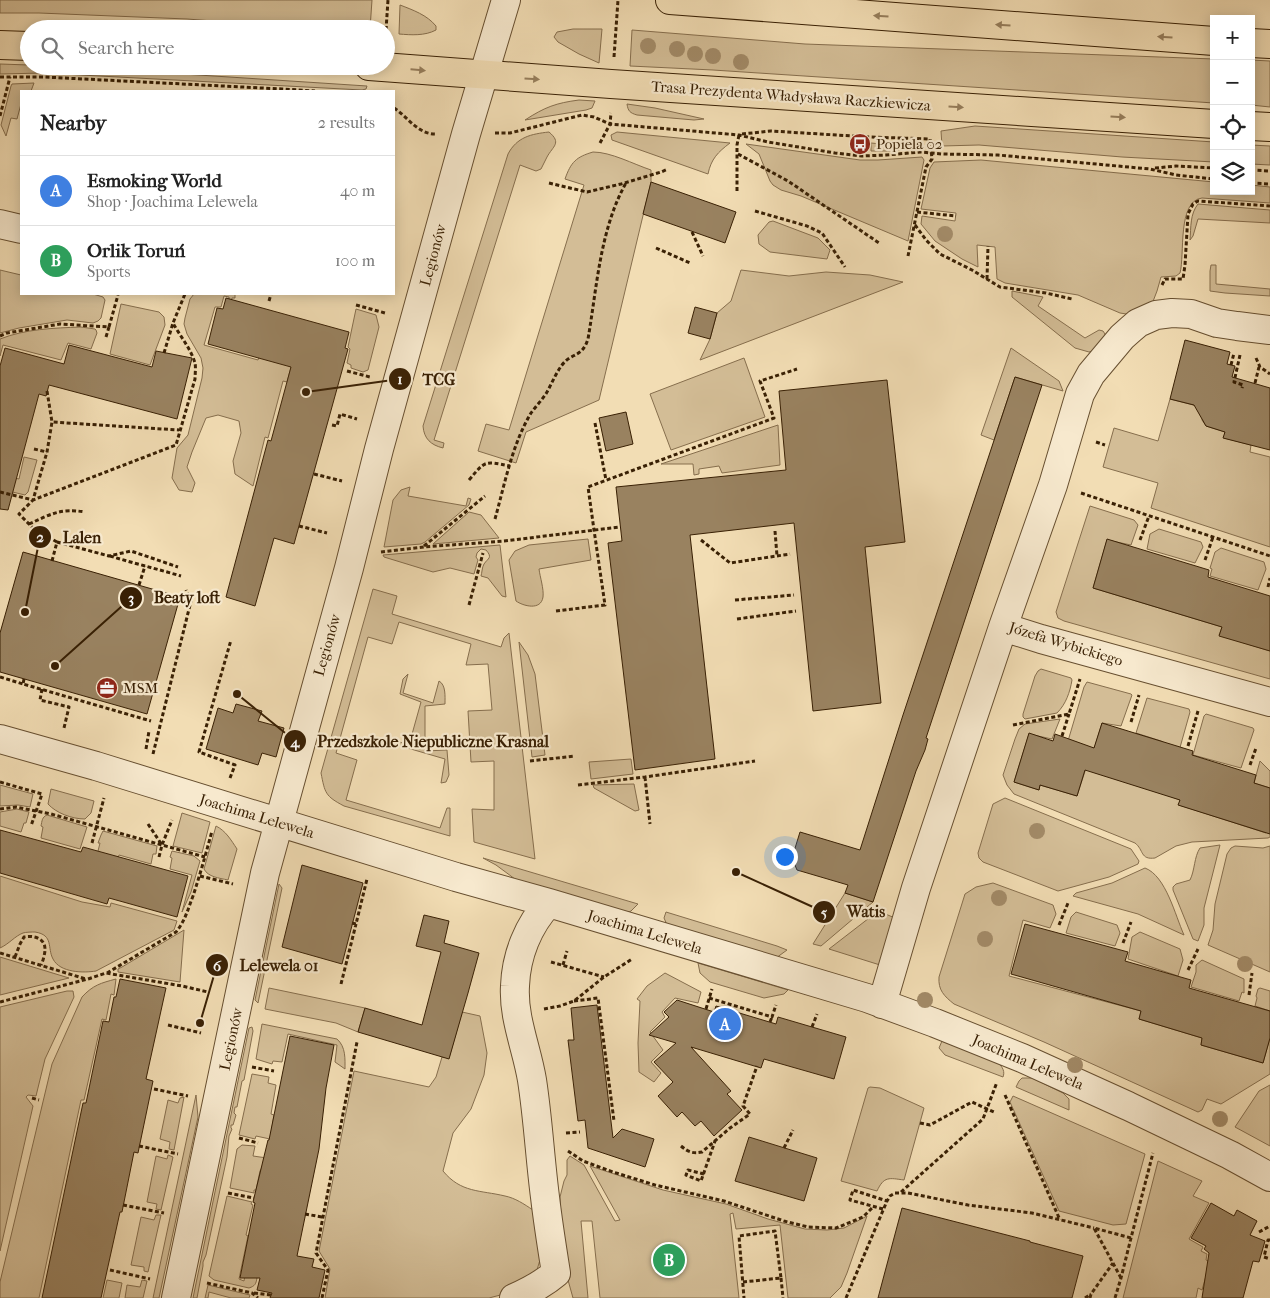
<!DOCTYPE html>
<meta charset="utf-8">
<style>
:root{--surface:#fff;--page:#f6f6f6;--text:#222;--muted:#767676;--line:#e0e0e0;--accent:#2563eb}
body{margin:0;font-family:"IM FELL French Canon",serif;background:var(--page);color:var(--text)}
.controls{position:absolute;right:15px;top:15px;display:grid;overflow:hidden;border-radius:0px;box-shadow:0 2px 12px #0003}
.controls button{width:45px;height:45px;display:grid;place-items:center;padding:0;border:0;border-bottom:1px solid var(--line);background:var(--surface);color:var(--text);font:25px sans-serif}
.you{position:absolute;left:784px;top:856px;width:18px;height:18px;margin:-12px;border:4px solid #fff;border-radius:50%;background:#1a73e8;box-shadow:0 0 0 8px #1a73e833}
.badge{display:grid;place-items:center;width:32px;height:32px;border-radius:50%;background:var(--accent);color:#fff;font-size:16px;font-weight:700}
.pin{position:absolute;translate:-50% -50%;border:2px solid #fff;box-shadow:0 1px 5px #0006}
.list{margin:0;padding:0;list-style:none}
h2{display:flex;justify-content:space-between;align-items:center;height:65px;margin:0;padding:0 20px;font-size:21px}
h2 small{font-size:16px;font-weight:400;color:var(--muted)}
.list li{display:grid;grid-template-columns:32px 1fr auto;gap:15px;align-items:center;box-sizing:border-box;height:70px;padding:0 20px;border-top:1px solid var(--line)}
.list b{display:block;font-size:19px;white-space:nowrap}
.list p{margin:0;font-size:16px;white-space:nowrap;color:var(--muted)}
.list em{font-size:16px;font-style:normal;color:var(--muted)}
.icon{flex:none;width:28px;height:28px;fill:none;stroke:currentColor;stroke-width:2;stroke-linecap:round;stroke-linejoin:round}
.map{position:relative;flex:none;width:1270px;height:1298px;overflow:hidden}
.search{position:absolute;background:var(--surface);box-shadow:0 2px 12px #0003;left:20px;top:20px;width:375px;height:55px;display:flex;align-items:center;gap:12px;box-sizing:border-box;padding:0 18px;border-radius:28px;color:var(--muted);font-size:19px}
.panel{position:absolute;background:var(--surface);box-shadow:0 2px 12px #0003;left:20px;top:90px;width:375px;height:205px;border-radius:0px}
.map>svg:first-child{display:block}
</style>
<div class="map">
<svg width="1270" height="1298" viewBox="0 0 1270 1298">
<rect width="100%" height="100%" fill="#f2ddb4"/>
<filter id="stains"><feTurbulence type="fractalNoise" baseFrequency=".004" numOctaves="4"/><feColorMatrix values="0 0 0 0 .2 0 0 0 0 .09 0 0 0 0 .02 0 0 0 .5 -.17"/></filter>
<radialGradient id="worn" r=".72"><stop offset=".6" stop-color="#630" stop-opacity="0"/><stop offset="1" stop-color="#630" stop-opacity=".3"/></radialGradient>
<path fill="#d3bd96" stroke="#866e4d" d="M0,0H372L370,29H318L187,19L39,13H0Z
M400,5C413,10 427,15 436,26V30C425,36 411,35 399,34Z
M573,29H602L599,63L579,54L558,42L554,37L557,32Z
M632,30L805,44L1214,59V103L713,70L630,66Z
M1251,60L1270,61V107L1251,105Z
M0,64L29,65V66L137,71L367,86L366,89L362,90L43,73L0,74Z
M34,83L31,91H21V104L17,119L11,118L6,136L1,125L11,86L12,84Z
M579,100L595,101L592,108L586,110L525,120C545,107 556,103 579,100Z
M627,104L655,108L704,119L694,120L637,115C630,113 628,111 627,104Z
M975,126L1214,142V162L1122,157L979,145L942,146L941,131Z
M549,132C562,143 553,146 547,157C545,161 543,165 541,169L536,171L520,165L434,440L444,443L443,448C431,445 424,439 423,426L508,154C517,137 531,134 549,132Z
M617,132L730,143C718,152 711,159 708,174L612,140L611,135Z
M871,143L892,145L921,144L923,147L890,151H871Z
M746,144L860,160H878L922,157L924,160L908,241L801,196L781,190L773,185L770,181L759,154Z
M1251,145L1270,146V165L1251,164Z
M593,152C611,152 633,164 651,170V182L599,400L526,432L516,463L478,451L486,424L509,430L584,185L565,179C571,162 576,157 593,152Z
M981,160L1214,182V191H1251V185L1270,187V203L1202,198C1177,201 1185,255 1180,273L1176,276L1161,277L1157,291L1152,304L1133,315L1120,313L1078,295L1005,283L997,279L995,247L977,245L978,267L962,259L935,241L921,224L922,216L955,221L956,213L921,209L930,168L934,162Z
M1198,204L1270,210V223L1198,219L1193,236L1190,240C1191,227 1190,214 1198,204Z
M773,221L818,238L830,250L827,259L770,252L759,244L758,235L769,222Z
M1211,265H1216V284L1270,289V296L1225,293L1210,291V271Z
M0,270L21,275V294H93L103,297L105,300L101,318L98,321L93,323L67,320L19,328L0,333Z
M741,270L789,276L826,272L870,275L903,282L700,360L710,339L717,313L731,301Z
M1012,291L1043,297L1038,306L1085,338L1099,330L1103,331L1105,334V340L1102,348L1089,352L1075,348L1012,297Z
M194,294H235V298H232L231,301L229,300V297L224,296L221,307H215L204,345L258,360L261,350L291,367L287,382L283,381L268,438L265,437L253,486L235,474L233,461L241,433L239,421L218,415L206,418L192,452L187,467L195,483L192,492L179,490L172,478L177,448L188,435L202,378L203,368L201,358L187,334L184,324L185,318L190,299Z
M121,304L159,312L164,317L165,325L150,365L110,354Z
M356,309L376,315L379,327L368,370L363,372L351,368V365L347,363L350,349L348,347Z
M81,327L95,329L96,330L97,333L91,349L68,343L61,360L3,345L0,356V339C25,329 54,328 81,327Z
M1011,348L1059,381L1063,391L1015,377L994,440L981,435Z
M744,358L765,417L671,450L650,394Z
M1170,399L1205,408L1202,420L1206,426L1225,432L1224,438L1251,445L1250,452L1270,457V547L1151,508L1158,483L1103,467L1114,428L1158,441Z
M778,425L780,465L722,473L719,466L699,469V474L694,475L693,464H661Z
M24,457L37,460L28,492L25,495L0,489V474L19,479Z
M410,487L408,496L466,506L468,498L471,499L469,505L425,542L421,544L384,547L393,500L401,490Z
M1090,506L1134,520L1138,525L1131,545L1107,540L1093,588L1222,627L1219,635L1270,651V679L1064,621L1058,618L1056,612Z
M469,512L481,515L499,538L433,544Z
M1159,529L1201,542L1203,547L1195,563L1147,549L1150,534Z
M588,539L591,560L539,569C540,577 544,589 543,597C541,611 523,606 516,601L509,560L515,551L529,545Z
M500,545L506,597L502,596L488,578L481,576C482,573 482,567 484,564C488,558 493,558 486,550L481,549L477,553L476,557L478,560L474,574L450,568L433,572L384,557L383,555Z
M1221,548L1264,562L1266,569L1258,590L1210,576L1212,569L1210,568L1215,552Z
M373,589L397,596L392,614L501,647L504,638L509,633L535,859L474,842L472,809L494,810V761L471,762L468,711L492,710L488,664L466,665L471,644L399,622L392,644L368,637L336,753L357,760L346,800L440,828L447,808H450V836L344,806C325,796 325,793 321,773Z
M519,642L528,655L535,674L545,755L532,757Z
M1041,669L1071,678L1072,680C1070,692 1066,704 1057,713L1025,719L1023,717V714L1035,676L1038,671Z
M408,674L403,693L433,703L439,681C446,685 445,696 445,704L425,706V751L447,750L449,775L446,782L441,783L445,759L387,742L388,738L409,745L421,702L400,694L403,679Z
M1087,682L1131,694L1132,695L1121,726L1102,723L1094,749L1068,741L1084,687Z
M1147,698L1189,709L1190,712L1179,751L1161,741L1136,733Z
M1206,714L1253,728L1254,730L1241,768L1193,755L1204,716Z
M1060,719L1052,739L1029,734L1014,782L1039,790L1040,785L1077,796L1087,765L1180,800L1179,805L1266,833L1270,821V837L1268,838L1192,842L1176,846L1155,858C1140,860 1144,850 1135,843L1014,794L1007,785L1003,775L1015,739L1019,729L1025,724Z
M631,759L633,774L591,779L589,762Z
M1260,761L1270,771V788L1254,783Z
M634,784L639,810L635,811L594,788L593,785Z
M0,785L33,794L30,807L18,805L0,806Z
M51,789L94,801L91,813L85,819C72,819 56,813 48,804Z
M1005,798L1131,849L1139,861L1138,864L1109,877L1058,891L983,862L979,858L978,853L993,804Z
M17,809L29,812L26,823H24L21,832L0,826V812Z
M182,813L210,822L202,853L173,846Z
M47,815L87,827L80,849L41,838L43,827L41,826C42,821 42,817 47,815Z
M216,826C226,831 231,840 237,849L228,880C219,878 208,877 204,869Z
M103,831L157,846L156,854H153L151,864L119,855L117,861L97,855L100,843H98L101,835Z
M1220,845L1204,908V925L1198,941L1193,939L1173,890V887L1176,884L1190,880C1195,870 1194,857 1200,848Z
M1235,846L1263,848L1270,846V972L1208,945L1213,930L1215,904L1227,854L1231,848Z
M172,851L194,856L200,861L191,892L182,912L192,875L170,869L172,858L170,857Z
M483,858L638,904L631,911L625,914L519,882L496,865Z
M1145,868C1166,876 1175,915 1184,935L1138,914L1073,896L1076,893L1112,883Z
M0,876L82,902L110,907L111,903L177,921L174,930L96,971C84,973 60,973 53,959C47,948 54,935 35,932C32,932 26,932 23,933C15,936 9,944 0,948Z
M993,883L1053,905L1056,914L1050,928L1023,920L1009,976L1141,1011L1139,1019L1202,1038L1201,1045L1263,1063L1270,1038V1074L1221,1104L1207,1099L1202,1110L1198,1112L1044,1042L954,1004C944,996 938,990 939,977L965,894L976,887Z
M279,884L282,888L258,1003L255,1000Z
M845,893L873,902L821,946L813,944Z
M666,912L777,946L787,950L776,958L668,927L664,918Z
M1076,912L1117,925L1120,933L1115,946L1066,933L1071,917Z
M878,913H883L895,918L880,965L829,949L873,915Z
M184,930L180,982L118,972V969L122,967Z
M1140,932L1180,949L1183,960L1178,976L1128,959L1132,937Z
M0,957L69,978L0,995Z
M1202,960L1244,979V993L1242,992L1239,1001L1191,987L1196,972V965Z
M698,963L788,990L784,994L764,998L710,982L700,973Z
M665,973L701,992L698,1003L675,998L662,1012L665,1017L650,1032L663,1050L651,1062L661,1073L654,1082L639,1072L638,1043L640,1001L637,999L647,986Z
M116,979L114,995L111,994L106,1020L102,1019L84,1100H81L39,1298H0V1282L52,1064L82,997C93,985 101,983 116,979Z
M269,988L365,1008L358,1032L336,1023L265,1009Z
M1260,988L1270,991V1011L1255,1006L1257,998L1256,996L1258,989Z
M67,991H73L74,997L45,1059L36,1096L28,1095L26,1097L33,1106L0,1251V1007Z
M462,1012L480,1016L487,1053L484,1075L471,1109L453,1133L443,1171C461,1193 480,1190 505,1196C515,1198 524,1204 533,1210L542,1253L537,1270L528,1280L508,1293L489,1298H325L330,1269L319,1251L354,1071L429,1087L436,1077L442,1057L449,1058Z
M262,1024L337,1039C346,1047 345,1059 345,1069L335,1062L337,1045L288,1034L282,1062L273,1061L272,1064L256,1059Z
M252,1027L253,1031L244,1080L242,1081L237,1107H235L234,1113L236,1115L233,1125H231V1128L232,1129L229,1136L227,1157L206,1255L203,1262V1266L197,1298H193L249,1028Z
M942,1041L998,1063C1003,1067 1005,1072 1003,1077L945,1055L939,1048Z
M252,1074L269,1077L268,1083L276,1085L271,1114L274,1115L270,1139L256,1136L255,1139L239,1135Z
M1022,1078H1032L1063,1093L1069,1099V1110L1016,1087L1019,1081Z
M1270,1085V1146L1235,1127L1259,1091Z
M870,1087L880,1088L924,1108L904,1180C889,1178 884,1176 877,1191L841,1181L868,1088Z
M196,1095L198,1117L159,1298H153Z
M1013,1096L1145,1154L1126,1224L1113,1225L1059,1211L1010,1102Z
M184,1097L174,1150L169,1149L170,1142L160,1139L168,1100L178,1103L180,1098Z
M242,1145L255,1146L253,1156L267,1158L260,1171L256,1190H254V1193L230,1188L237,1149Z
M168,1155L173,1157L161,1210L156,1209L157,1204L147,1202L156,1156L167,1159Z
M570,1156L584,1165L615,1221L620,1220L590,1166L663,1190L726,1204L768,1219L805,1229L827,1230L844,1228L867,1216L847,1273L841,1287L830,1298H788L780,1225L736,1229L733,1213L730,1214L739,1298H600L592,1221H581L588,1298H573L563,1262L560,1197L564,1181L567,1175V1160Z
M1158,1161L1202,1181L1193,1196L1209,1203L1189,1239L1203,1247L1201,1251L1207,1254L1206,1260L1210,1262L1202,1290L1198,1288L1196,1298H1123Z
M227,1196L252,1202L251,1204L253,1205L246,1235L248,1236L239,1279L244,1281L245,1274L257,1278C256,1284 255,1286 249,1288L214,1280L209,1276Z
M156,1215H161L148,1272L144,1271V1267L131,1265L141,1217L154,1220Z
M107,1280L122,1283L119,1298H103Z
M142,1280L147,1281L143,1298H125L127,1285L140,1287Z
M208,1285L250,1295L249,1298H231L209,1292L208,1298H205Z"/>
<path fill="#998260" stroke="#392004" d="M651,182L736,212L725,243L643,214Z
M226,298L349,332L345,348L348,349L294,544L274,538L255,606L226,597L268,440L271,441L291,367L208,344L217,308L223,309Z
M695,307L717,313L710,339L688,333Z
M1185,340L1230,352L1227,364L1235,366L1232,377L1270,388V450L1223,438L1225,432L1206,426L1194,405L1170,399Z
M69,345L152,367L156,351L192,358L177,419L49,385L46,396L39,394L8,510L0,509V366L5,348L64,364Z
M1015,377L1042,385L926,738L928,739L925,750L916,771L873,902L845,893L848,885L797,870L792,858L800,832L860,850L903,715Z
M887,380L905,542L865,547L881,703L813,711L794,523L690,535L715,759L635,770L608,543L622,541L616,487L786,470L779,391Z
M626,412L633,444L606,451L599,418Z
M1107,539L1209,570L1208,577L1270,596V651L1219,636L1222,627L1093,588Z
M23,552L180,597L147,714L0,672V633Z
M236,704L262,711L258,721L284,728L276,757L262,753L258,765L206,749L218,708L233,713Z
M1102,723L1193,751L1192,755L1256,775L1254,783L1270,788V834L1178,805L1180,800L1085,770L1077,796L1040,785L1039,790L1014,782L1029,733L1053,741L1055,734L1094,748Z
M0,830L81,852L83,847L188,876L177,917L109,898L107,904L0,873Z
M302,865L363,883L342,964L282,947Z
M424,915L449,921L444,943L479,953L468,993L449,1059L358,1032L365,1008L422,1025L441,952L416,946Z
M1025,924L1128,952L1125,961L1191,980L1189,988L1270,1011V1038L1263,1063L1201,1045L1202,1038L1139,1019L1141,1011L1011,974Z
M120,979L166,988L146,1079L153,1081L138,1153L134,1152L122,1212H120L101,1298H42L83,1103H86L103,1021L109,1022L114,997H116Z
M677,1000L714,1012L716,1006L776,1024L778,1017L846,1037L834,1079L764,1059L761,1068L691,1047L731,1091L727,1094L742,1110L714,1136L701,1121L695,1126L682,1112L677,1117L658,1096L673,1082L654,1062L676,1043L649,1035L669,1017L664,1012Z
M597,1005L613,1138L622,1129L654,1139L645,1167L588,1148L585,1120L578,1121L568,1040H574L571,1008Z
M290,1036L334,1045L326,1088L319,1149L297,1256L314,1259L312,1267L325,1270L319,1298H270L272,1293L257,1290L260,1278H240L255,1203L253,1202L268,1140H269Z
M749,1137L817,1158L804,1201L735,1181Z
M1211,1203L1234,1216L1237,1210L1257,1221L1250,1235L1265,1241L1259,1262L1253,1261L1243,1298H1202L1209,1253L1204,1249L1206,1246L1191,1238Z
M902,1208L1030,1241V1242L1083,1256L1072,1298H878Z"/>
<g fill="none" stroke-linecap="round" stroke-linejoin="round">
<g stroke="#674f30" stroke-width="30">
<path id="minor" d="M0,224L21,229
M1003,627L1041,639L1270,702
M0,739L96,766L456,877L549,903L867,998L935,1023L1022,1058L1128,1106L1230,1155L1270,1177
M882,1004L916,888L1003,627L1053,485L1080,394L1091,374L1122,337L1131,329L1138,323L1156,315L1172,313L1191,314L1217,323L1237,326L1270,330
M176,1298L265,873L349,568L379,449L466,134L506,0
M514,1298C530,1291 543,1284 556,1273C552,1248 548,1223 545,1197C540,1158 538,1119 532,1080C527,1049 513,1018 515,986C516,956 528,925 549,903"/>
</g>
<g stroke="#392004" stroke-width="30">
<path id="major" d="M670,0L1214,41
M1251,43L1270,44
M0,45L29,46
M369,66L611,84L1214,124
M1251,126L1270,127"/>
</g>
<path stroke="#392004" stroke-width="3" stroke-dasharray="4 2.5" stroke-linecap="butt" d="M386,30L388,0
M614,57L618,0
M0,77H44L282,89L315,91
M394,108C408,117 418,135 437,134
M0,116L10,77
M495,133H510L582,115L594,117L610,124L739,135L768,142L835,153L862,156L886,155L921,152L942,154L998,155L1150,169L1176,175L1214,179
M742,134L771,131L869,137L930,139L932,159L926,167L908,256
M600,143L610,124L611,113
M738,154L788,181L879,243
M1155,168L1176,166L1214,168
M1251,170L1270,171
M549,183L587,192L621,184L661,172L668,169
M1251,183L1270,184
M737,191V145L739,135
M755,211L807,226L822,233L845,267
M917,212L956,216
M915,225L926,240L940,254L972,270L1000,287L1046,293L1072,299
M692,232L703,256
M656,248L690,263
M987,279L988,246
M1162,285L1165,279H1183L1185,265L1188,214L1193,204L1198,201L1270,206
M269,301L271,294
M356,305L385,313
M0,336L7,333L60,324L109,327L118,295
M106,337L109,327
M164,353L173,323
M1240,355L1234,382L1243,385L1242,388
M1256,358L1260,367L1270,374
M1231,365L1234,353
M347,371L370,377
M1255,383L1259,367
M47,391L52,422
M595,423L606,480
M332,425L337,426L340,414L357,419
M1096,442L1105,445
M34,449L47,452
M314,474L342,481
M469,480C486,460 484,461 510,466
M0,492L33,500L176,445L195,379C195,374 196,368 195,363C191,349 180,336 173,323L185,294
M1081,493L1270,556
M495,519C505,483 512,445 531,413C536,406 543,399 547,392C552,383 556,373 562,365C572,352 582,358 588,339C597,287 600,229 626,183
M29,524C51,514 61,508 85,512
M299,526L327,533
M775,531L777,556
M701,540L730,563L790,554
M1140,540L1149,516
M57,542L34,529L19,514L33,500L47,452L52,422L179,430
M424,546L485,496
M381,552L424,547L504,541L620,527
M110,556C133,563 157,569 181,576
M1205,560L1213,537
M52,561L57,542L109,556L131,551L178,567
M139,585L145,566
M1268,587L1270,578
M735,600L794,595
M469,605L483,553
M556,611L605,605L594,530L588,487L774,418L760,381L797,369
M737,619L796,611
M0,677L23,684
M24,679L23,684L151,721
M42,689L40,700L69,707L64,728
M1131,722L1139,695
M1013,725L1069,714L1080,679
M1062,736L1069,714
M1188,746L1198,711
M146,749L149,731
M153,754L191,601L186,590
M530,761L575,756
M1250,765L1256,748
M645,777L650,824
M230,778L235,765L199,752L231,640
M0,782L42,794L31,826
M578,785L645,777L755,761
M0,809L16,807L51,814L205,857
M148,824L162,845
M92,843L104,798
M159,857L162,845L172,820
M200,876L233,884
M352,923L356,924L367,879
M1059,925L1068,903
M1123,943L1131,922
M0,953L86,979
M15,957L20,944L24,937C33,935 45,938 45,949C45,954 43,961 41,965
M551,962L604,977
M563,965L567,951
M1188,970L1198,949
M107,973L176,932C185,921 188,909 193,896C200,875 206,853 212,831
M341,984L356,924
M1249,995L1252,973
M709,998L772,1017L776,1005
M574,1001L598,998L614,1121
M0,1002L88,979L106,973L182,986L208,992
M544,1009L560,1006L574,1001L604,977L632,959
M706,1009L712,989
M770,1022L772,1017
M168,1025L201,1033
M812,1027L817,1014
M252,1067L274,1071
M154,1089L188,1096
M1005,1095L1060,1220
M32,1098L39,1100
M920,1123L930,1125L972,1102L996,1113
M566,1133L580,1132
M239,1138L258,1143
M139,1146L178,1154
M681,1146C688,1152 693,1154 702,1152L730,1128L750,1114L743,1106L757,1066
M784,1148L793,1130
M568,1151L583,1161L613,1172L655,1185L724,1201L784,1221L808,1227L836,1228L863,1217L873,1207
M704,1174L688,1170L686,1175L701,1181L715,1141
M901,1192L983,1119L997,1082
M228,1193L254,1198
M123,1205L164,1213
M883,1209L850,1200L853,1190L887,1201
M305,1214L322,1217
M1259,1232L1270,1226
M1270,1240H1268L1264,1257L1270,1259
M110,1270L150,1279
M781,1278L783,1298
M1121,1278L1094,1228L1131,1238
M743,1282L781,1278L775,1231L739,1236L744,1298
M207,1283L252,1293L258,1298
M254,1293L271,1295
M322,1298L328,1270L316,1253L357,1042
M846,1298L887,1201L890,1196L895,1193H908L968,1205L1032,1213L1094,1228
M1085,1298L1091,1294
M1090,1298L1091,1294L1113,1263
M1115,1298L1121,1278L1131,1238L1153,1153"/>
<use href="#minor" stroke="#f7e9ce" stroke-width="28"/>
<use href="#major" stroke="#f2ddb4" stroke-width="28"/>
</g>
<g fill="#a28a67">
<circle cx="648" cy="46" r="8"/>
<circle cx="677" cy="49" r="8"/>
<circle cx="695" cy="54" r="8"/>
<circle cx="713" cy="56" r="8"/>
<circle cx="741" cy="62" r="8"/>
<circle cx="945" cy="234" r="8"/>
<circle cx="1037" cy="831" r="8"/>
<circle cx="999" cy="898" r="8"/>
<circle cx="985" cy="939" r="8"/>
<circle cx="1245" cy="964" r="8"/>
<circle cx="925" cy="1000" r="8"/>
<circle cx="1075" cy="1065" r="8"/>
<circle cx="1220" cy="1119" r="8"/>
</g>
<defs><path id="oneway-solid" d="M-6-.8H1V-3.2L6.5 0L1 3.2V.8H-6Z" transform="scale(1.25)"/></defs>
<g fill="#967e5c">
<use href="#oneway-solid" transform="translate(881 16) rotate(-176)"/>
<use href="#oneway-solid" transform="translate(1003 25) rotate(-176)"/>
<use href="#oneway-solid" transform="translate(1165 37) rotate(-176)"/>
<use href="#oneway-solid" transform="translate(418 70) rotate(5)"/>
<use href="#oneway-solid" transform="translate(532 79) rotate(4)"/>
<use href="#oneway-solid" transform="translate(956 107) rotate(4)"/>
<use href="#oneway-solid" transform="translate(1118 117) rotate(4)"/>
</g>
<defs>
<g id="bus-disc" transform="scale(1.125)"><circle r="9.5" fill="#8f2418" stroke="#f7e9ce"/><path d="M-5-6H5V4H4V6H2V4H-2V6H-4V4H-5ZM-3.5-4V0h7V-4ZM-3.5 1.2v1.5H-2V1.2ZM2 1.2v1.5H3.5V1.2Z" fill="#fff"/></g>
<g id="office-disc" transform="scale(1.125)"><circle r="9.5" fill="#8f2418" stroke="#f7e9ce"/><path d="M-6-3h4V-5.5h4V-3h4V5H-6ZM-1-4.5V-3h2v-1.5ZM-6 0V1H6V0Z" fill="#fff"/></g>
</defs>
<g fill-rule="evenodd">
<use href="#bus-disc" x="860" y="144"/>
<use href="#office-disc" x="107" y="688"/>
</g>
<g text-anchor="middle" stroke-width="4.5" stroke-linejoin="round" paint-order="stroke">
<g font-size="15" fill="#392004" stroke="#f7e9ce">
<text transform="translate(791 96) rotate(4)" y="5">Trasa Prezydenta Władysława Raczkiewicza</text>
<text transform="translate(433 255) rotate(-75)" y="5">Legionów</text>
<text transform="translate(1066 644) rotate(17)" y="5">Józefa Wybickiego</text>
<text transform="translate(327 645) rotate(-74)" y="5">Legionów</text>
<text transform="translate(257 816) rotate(17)" y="5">Joachima Lelewela</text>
<text transform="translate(645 932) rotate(17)" y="5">Joachima Lelewela</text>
<text transform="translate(231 1039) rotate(-78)" y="5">Legionów</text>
<text transform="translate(1028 1062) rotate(23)" y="5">Joachima Lelewela</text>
</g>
<g font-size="15" fill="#392004" stroke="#f7e9ce" text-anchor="start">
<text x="876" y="149">Popiela 02</text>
<text x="123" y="693">MSM</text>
</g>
</g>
<path fill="none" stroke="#392004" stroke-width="2" d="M306 392L400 379M25 612L40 537M55 666L131 598M237 694L295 741M736 872L824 912M200 1023L217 965"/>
<g fill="#392004" stroke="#f7e9ce" stroke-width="2">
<circle cx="306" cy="392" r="5"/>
<circle cx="25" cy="612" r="5"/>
<circle cx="55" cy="666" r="5"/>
<circle cx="237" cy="694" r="5"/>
<circle cx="736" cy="872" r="5"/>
<circle cx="200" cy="1023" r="5"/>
<circle cx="400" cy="379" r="12"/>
<circle cx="40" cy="537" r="12"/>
<circle cx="131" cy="598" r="12"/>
<circle cx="295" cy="741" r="12"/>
<circle cx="824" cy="912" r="12"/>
<circle cx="217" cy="965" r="12"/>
</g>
<g font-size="15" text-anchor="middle" font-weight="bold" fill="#fff">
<text x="400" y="384">1</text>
<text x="40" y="542">2</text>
<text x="131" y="603">3</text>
<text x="295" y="747">4</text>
<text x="824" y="917">5</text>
<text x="217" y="971">6</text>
</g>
<g font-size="16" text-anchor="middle" font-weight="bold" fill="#392004" stroke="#f7e9ce" stroke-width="4.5" stroke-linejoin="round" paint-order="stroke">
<text x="439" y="385">TCG</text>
<text x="82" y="543">Lalen</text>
<text x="187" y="603">Beaty loft</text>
<text x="433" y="747">Przedszkole Niepubliczne Krasnal</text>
<text x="866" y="917">Watis</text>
<text x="279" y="971">Lelewela 01</text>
</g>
<rect width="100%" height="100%" filter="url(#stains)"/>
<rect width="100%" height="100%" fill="url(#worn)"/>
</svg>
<div class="controls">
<button>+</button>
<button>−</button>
<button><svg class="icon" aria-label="locate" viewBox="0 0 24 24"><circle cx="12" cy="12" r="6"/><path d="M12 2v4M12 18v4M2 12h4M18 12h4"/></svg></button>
<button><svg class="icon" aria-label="layers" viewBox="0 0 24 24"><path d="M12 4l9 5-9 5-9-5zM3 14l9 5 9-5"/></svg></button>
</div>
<div class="you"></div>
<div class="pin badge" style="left:725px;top:1024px;background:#3f7fe0">A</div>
<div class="pin badge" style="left:669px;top:1260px;background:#2e9e5b">B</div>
<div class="search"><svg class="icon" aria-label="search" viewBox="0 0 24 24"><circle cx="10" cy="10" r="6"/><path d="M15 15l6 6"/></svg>Search here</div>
<section class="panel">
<h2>Nearby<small>2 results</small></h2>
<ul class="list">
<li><span class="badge" style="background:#3f7fe0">A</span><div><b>Esmoking World</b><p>Shop · Joachima Lelewela</p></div><em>40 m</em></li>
<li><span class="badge" style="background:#2e9e5b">B</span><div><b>Orlik Toruń</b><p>Sports</p></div><em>100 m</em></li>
</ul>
</section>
</div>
